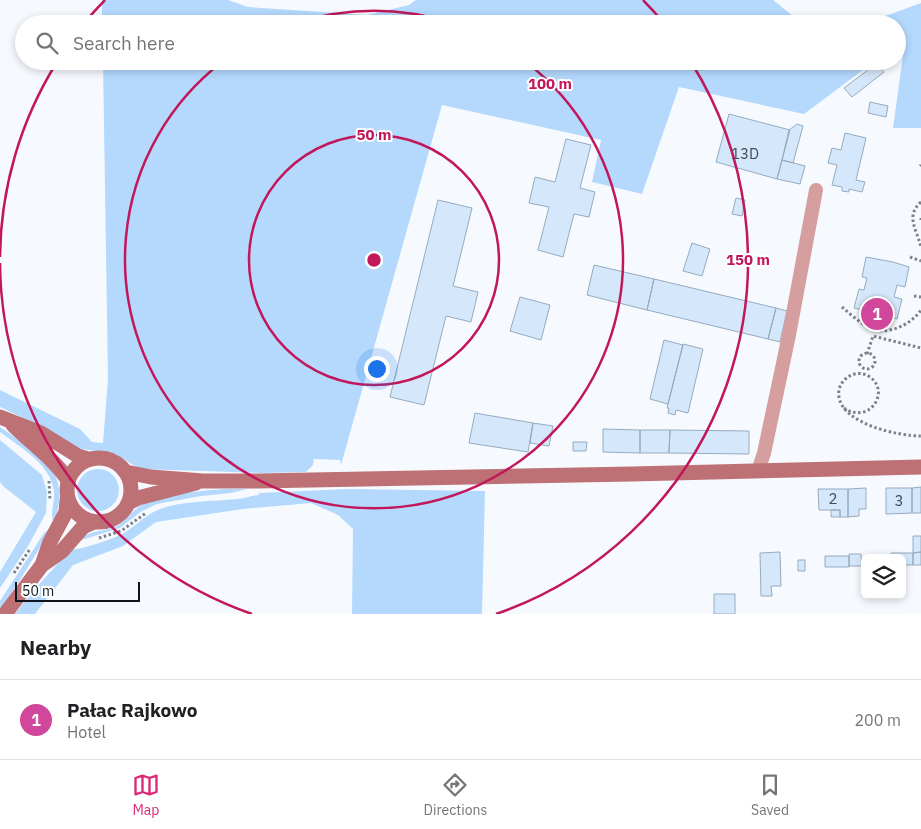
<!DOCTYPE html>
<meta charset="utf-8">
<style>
:root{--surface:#fff;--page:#f2f2f2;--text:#202124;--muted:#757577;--line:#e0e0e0;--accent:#db2777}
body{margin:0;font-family:"IBM Plex Sans",sans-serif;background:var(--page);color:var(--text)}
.controls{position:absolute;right:15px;bottom:15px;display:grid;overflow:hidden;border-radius:8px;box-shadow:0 2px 8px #0003}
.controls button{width:45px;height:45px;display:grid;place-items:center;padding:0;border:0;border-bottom:1px solid var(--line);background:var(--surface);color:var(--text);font:25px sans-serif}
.scale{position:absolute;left:15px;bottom:12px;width:125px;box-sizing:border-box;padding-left:5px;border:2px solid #0e151d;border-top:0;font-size:14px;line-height:18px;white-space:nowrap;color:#0e151d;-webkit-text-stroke:4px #fff;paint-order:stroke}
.you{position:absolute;left:376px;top:368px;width:18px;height:18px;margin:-12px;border:4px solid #fff;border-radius:50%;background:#1a73e8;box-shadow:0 0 0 8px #1a73e833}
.badge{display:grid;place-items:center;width:32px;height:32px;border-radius:50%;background:var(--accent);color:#fff;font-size:16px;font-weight:700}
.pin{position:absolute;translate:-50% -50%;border:2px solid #fff;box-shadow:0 1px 5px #0006}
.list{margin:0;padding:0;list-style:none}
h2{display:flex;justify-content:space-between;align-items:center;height:65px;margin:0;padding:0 20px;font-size:21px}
h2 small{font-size:16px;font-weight:400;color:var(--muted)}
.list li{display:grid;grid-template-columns:32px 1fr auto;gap:15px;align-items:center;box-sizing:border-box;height:80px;padding:0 20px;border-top:1px solid var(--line)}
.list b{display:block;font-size:19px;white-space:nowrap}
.list p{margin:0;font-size:16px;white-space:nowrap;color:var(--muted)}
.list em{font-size:16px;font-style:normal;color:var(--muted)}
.icon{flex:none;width:28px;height:28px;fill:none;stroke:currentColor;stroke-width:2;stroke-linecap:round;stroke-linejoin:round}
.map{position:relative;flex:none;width:921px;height:614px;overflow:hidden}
.search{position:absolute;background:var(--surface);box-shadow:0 2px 8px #0003;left:15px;right:15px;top:15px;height:55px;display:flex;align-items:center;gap:12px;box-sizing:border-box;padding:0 18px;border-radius:28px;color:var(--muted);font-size:19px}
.sheet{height:145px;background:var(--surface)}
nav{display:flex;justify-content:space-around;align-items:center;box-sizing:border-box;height:70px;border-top:1px solid var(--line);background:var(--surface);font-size:14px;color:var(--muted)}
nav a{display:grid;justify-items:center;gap:2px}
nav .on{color:var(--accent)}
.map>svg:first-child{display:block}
</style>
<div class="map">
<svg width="921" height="614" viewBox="0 0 921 614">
<rect width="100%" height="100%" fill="#f6faff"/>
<path fill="#b4d9fd" d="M102,0H228L248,7L367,15L409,5L416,0H773L798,20L866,23L921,3V128H893L905,41L897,45V24H102Z
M103,61H875L804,114L679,87L642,194L592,182L601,140L442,105L341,465L340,460L314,459L313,465L306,472L260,473L140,469L115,454L76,448L38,425L0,407V390L80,429L92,442L103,443L108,379Z
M0,427C14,436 50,462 56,477C62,491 59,509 54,523C49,514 55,502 54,492C51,464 21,448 0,432Z
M0,440L42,475L47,492L46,513L28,546L0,588V572L36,512L3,486L0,482Z
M77 490a21 21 0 1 1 42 0a21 21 0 1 1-42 0Z
M223,489H247L231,493L201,496L157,504L142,511L120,528L78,541C93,528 102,533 117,526C126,521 132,511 140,506C159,494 201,491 223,489Z
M348,489L485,491L482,614H352L353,529L338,515L311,503L243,509L156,522L123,546L73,565L35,614H15L33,591L71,549C79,551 113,539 122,534C132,529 140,520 150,514C173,500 210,502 237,499C244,499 251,495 259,495V493Z
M48,530L50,531L18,583L0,609V601L44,533Z"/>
<path fill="#d5e8fb" stroke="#96aabf" d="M877,63L884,72L852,97L844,88Z
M870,102L888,106L886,117L868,113Z
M729,114L790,130L777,179L716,162Z
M797,124L803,126L793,163L782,160L789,130Z
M845,133L866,138L856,180L865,182L862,192L849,189V192L842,191V187L832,185L837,165L828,163L832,148L841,150Z
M566,139L591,145L580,188L595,192L589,217L574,214L563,257L538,250L549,207L529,203L535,177L555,182Z
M782,160L805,166L800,184L777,179Z
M736,198L745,200L742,216L732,214Z
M438,200L472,208L453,286L478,292L471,322L446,316L424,405L390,397Z
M692,243L710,249L702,276L683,271Z
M866,257L893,262L909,267L905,287L897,285L894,297L902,299L897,319L885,316L881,321H876L871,318L870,312L854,308L859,289L864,290L867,278L862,277Z
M594,265L654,279L647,310L587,295Z
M654,279L776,308L768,339L647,310Z
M520,297L550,305L541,340L510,331Z
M776,308L787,311L780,342L768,339Z
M664,340L683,345L668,404L650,399Z
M683,344L703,349L688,413L676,410L675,415L668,413L669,408H667Z
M475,413L533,423L528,452L469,443Z
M533,423L553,426L549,446L530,443Z
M603,429L640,430V453L603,452Z
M640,430H670L669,453H640Z
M670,430L749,431V454L669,453Z
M573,442H587L586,451H573Z
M921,487V513H912V488Z
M866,488V509H859V516L848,517V489Z
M886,488H912V513L886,514Z
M818,489H848V517H840V510H819Z
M831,510H840V517H831Z
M913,536H921V552L913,553Z
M780,552L781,586H771L772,596H761L760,553Z
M921,552V565H913V553Z
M891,553H913V565H902V558H891Z
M849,554H861L862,566H849Z
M825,556H849V567H825Z
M798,560H805V571H798Z
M714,594H735V614H714Z"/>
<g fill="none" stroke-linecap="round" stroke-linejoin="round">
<path stroke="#7d8289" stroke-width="3" stroke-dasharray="2.5 2.5" stroke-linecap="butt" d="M920,166L921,165
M921,202C905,216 917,230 921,247
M921,218V220
M910,257L921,261
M914,296L921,297
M842,307C850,314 859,322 868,327C886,337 911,325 921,310
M859 361a8 8 0 1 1 16 0a8 8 0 1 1-16 0Z
M867,354L873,336L921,348
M844,408C869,425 891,392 870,377C856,367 836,380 839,397C843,424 898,436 921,436
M49,481L50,500
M99,538L121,531L146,513
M14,573L30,549"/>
<path stroke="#d59e9f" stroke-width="14" d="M758,471L764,453L789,335L816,190"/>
<path stroke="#be7174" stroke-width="15" d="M0,417L41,433L78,456L88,459
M13,425C31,443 54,459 68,480
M67 490a32 32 0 1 1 64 0a32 32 0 1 1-64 0Z
M126,472L151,477L203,481H258L632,474L921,467
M128,503L138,498L196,483
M42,565L62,551L83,527L94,522
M5,614L42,565L50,542L66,512L67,500"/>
</g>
<g fill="none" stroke="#c2185b" stroke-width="2.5">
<circle cx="374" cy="260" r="125"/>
<path d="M297 23A249 249 0 0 1 451 23M526 62A249 249 0 1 1 222 62"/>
<path d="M252 614A374 374 0 0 1 0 263M0 257A374 374 0 0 1 57 62M85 22A374 374 0 0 1 105 0M643 0A374 374 0 0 1 663 22M691 62A374 374 0 0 1 496 614"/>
</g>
<g text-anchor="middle" stroke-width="4" stroke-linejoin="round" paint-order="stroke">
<g font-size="15" fill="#404a54">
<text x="745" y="159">13D</text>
<text x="833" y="504">2</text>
<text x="899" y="506">3</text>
</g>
</g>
<circle cx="374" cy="260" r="8" fill="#c2185b" stroke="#fff" stroke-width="2.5"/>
<g font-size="15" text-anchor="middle" font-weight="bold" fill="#c2185b" stroke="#fff" stroke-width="4" stroke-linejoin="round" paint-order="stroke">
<text x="550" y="89">100 m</text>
<text x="374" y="140">50 m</text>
<text x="748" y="265">150 m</text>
</g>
</svg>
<div class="controls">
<button><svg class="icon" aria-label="layers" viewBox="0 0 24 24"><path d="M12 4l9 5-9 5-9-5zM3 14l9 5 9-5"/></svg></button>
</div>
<div class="scale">50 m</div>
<div class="you"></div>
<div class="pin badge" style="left:877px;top:314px;background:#d1479c">1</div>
<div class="search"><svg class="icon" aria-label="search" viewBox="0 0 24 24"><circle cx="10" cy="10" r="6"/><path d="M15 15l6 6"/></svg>Search here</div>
</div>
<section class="sheet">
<h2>Nearby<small></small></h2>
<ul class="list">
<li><span class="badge" style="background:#d1479c">1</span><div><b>Pałac Rajkowo</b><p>Hotel</p></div><em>200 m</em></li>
</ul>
</section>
<nav>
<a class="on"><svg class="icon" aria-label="map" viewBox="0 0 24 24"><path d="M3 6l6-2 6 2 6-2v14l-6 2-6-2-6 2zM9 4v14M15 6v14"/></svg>Map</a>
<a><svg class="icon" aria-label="directions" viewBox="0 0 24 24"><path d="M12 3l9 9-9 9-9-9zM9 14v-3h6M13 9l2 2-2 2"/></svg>Directions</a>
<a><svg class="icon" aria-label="saved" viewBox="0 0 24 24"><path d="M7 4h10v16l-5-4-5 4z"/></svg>Saved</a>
</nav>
